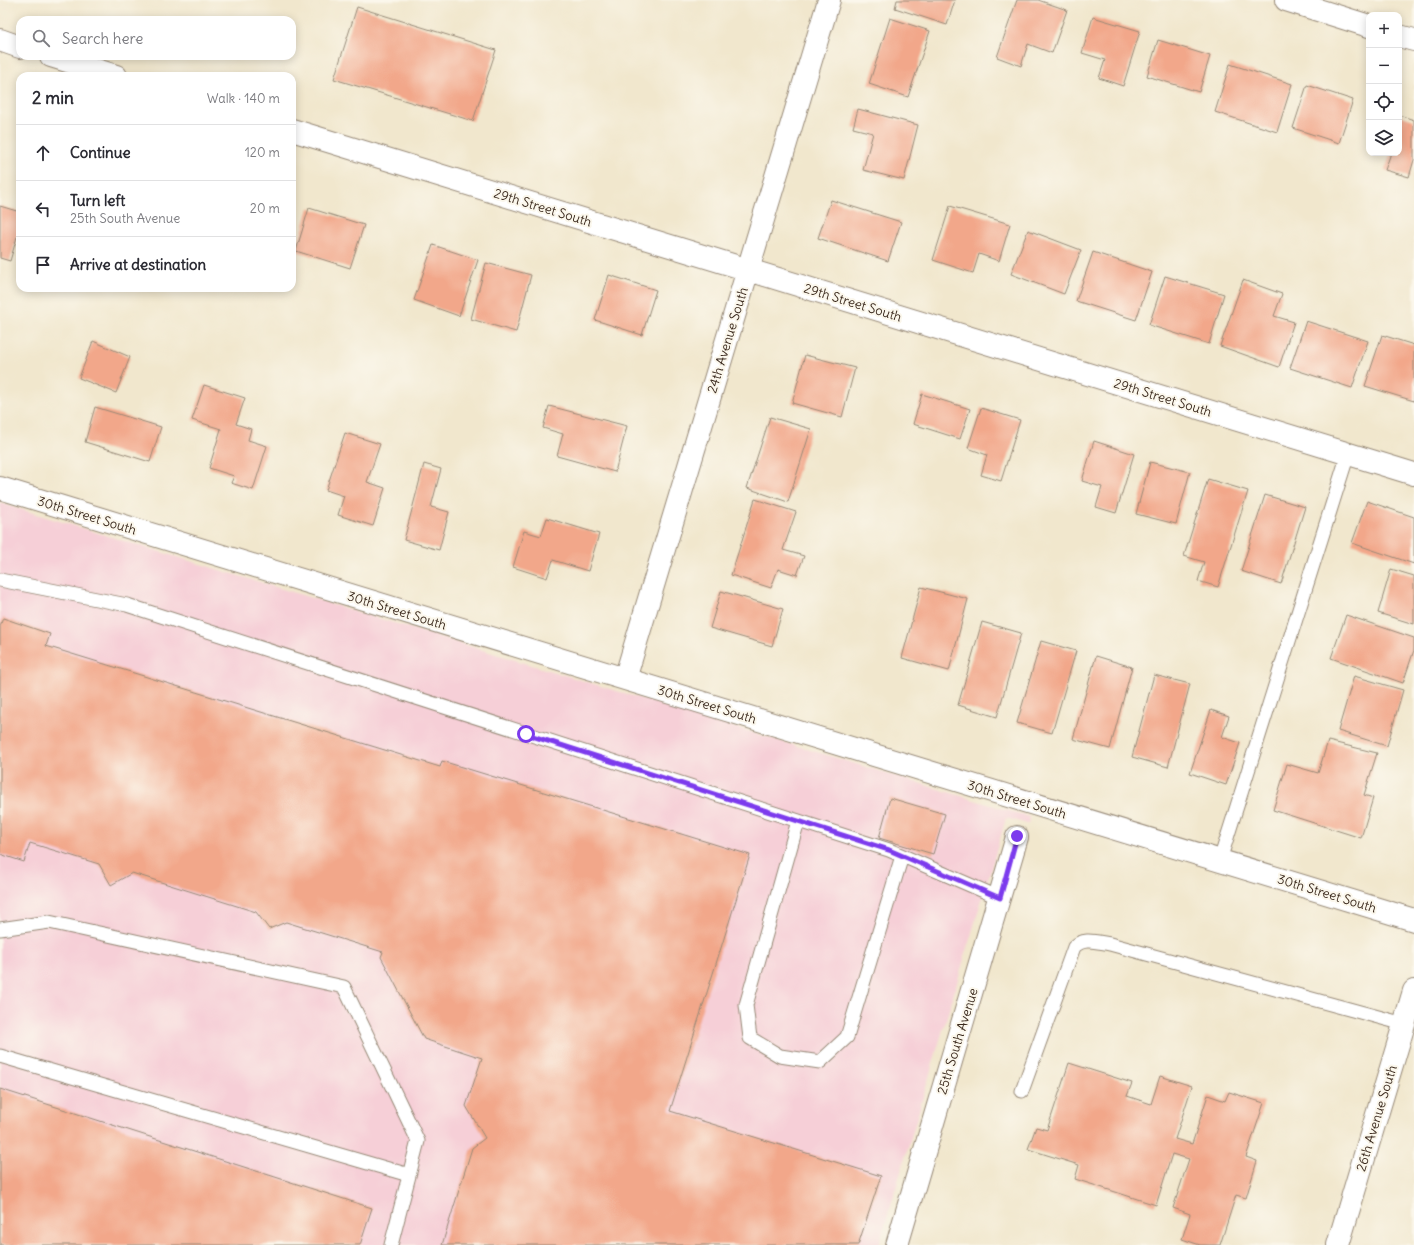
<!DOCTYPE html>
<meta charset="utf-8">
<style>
:root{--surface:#fff;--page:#f7f7f7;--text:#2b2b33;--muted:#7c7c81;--line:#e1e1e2}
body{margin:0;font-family:Delius,sans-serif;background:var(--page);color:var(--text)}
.controls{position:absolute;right:12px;top:12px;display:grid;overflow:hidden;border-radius:8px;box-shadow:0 2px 10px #0003}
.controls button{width:36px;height:36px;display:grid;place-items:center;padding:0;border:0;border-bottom:1px solid var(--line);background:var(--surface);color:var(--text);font:20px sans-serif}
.stop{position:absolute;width:12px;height:12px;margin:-9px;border:3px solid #7c3aed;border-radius:50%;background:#fff}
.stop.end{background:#7c3aed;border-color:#fff;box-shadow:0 1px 4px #0008}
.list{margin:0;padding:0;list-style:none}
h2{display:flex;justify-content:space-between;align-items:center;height:52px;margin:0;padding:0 16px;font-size:17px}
h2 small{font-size:13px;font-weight:400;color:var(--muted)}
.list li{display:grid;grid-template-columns:26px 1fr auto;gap:12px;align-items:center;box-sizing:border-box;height:56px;padding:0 16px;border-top:1px solid var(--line)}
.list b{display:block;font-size:15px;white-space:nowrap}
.list p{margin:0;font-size:13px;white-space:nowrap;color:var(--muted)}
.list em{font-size:13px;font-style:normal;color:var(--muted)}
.icon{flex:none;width:22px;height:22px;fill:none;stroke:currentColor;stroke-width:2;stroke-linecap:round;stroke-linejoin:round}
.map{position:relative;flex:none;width:1414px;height:1245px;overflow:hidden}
.search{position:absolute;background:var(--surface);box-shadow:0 2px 10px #0003;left:16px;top:16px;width:280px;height:44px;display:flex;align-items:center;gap:10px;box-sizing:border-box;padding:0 14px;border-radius:12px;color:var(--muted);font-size:15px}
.panel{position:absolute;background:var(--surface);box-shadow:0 2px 10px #0003;left:16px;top:72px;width:280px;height:220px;border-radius:12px}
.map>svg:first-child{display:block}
</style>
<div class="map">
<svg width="1414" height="1245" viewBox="0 0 1414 1245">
<rect width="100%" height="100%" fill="#fbf7ec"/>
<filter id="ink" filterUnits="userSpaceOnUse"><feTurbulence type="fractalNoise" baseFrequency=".025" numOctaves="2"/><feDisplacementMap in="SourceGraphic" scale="8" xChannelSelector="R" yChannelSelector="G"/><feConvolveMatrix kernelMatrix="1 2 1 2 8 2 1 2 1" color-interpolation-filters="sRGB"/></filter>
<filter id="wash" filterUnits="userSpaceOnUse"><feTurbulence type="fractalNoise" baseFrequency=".012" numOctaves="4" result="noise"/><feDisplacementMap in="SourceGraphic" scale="16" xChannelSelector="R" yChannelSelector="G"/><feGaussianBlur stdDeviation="0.9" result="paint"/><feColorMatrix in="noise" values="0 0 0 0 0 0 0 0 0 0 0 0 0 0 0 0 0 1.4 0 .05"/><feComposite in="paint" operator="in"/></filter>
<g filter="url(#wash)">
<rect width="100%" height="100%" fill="#f1e7cd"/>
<path fill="#f6cfd7" d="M0,503L1030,817L1028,824L1006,818L879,1245H0Z"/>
<g id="blocks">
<path fill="#f2a78a" d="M897,0H955L947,25L895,8Z
M1017,0H1038L1067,10L1052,53L1028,44L1021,66L997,57Z
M357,7L496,50L473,121L334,79Z
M1093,17L1140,31L1123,86L1099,78L1105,60L1082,53Z
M890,18L930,31L908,97L869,84Z
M1158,40L1210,56L1199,92L1147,76Z
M1230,64L1292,84L1277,132L1215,112Z
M1307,85L1353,100L1339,143L1293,128Z
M858,109L918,125L904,180L863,170L873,133L853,128Z
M1399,115L1414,120V160L1409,177L1385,170L1391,153H1399Z
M831,200L901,222L888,261L818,238Z
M0,206L20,212V238L17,237L10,261L0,258Z
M950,206L1010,224L999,261L979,254L973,273L933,260Z
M309,208L364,225L350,268L296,251Z
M1028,230L1081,250L1064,294L1011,274Z
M433,245L478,260L459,316L414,300Z
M1093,252L1152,272L1136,320L1076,301Z
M486,263L531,275L516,332L471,319Z
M609,275L656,290L642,335L595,320Z
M1165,276L1224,294L1209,344L1149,325Z
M1243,280L1282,294L1274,316L1294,322L1279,367L1220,346Z
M1306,321L1368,341L1352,388L1290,368Z
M1382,335L1414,345V401L1365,386Z
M93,341L130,357L116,393L79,378Z
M805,355L855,368L842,417L792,403Z
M204,385L245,398L236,424L251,429L248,440L267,446L253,490L231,483L234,476L209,468L221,429L192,420Z
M922,394L970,409L960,439L913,424Z
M549,406L627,426L615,472L557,456L563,434L543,428Z
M95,407L161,427L150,462L85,442Z
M981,408L1020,420L1001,481L981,475L987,455L968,448Z
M770,417L811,429L788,502L747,488Z
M345,433L380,444L367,482L385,488L373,526L338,515L344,496L326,490Z
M1094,441L1134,454L1116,513L1096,507L1102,487L1082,481Z
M1150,462L1190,472L1176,524L1136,514Z
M424,464L441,469L431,507L449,512L439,550L404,540Z
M1208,479L1248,491L1218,587L1198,581L1204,562L1184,556Z
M1265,495L1305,507L1281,584L1241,571Z
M755,499L796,512L783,550L804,556L797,575L778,569L771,588L731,575Z
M1367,501L1414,517V564L1352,543Z
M547,518L599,534L588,571L553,560L547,578L513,567L524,531L541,536Z
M1391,569L1414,576V624L1378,613Z
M921,587L968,599L949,671L902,658Z
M721,591L783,609L772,646L710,628Z
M1346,615L1414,638V650L1403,683L1331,658Z
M3,618L50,634L46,646L440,767L442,761L750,855L670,1111L881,1176L858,1245H442L472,1148L485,1138L466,1106L482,1058L424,1039L381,957L383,952L286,922L269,929L256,912L132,873L111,885L99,864L30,843L24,862L0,854V626Z
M982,622L1021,633L997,717L958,705Z
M1041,641L1076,651L1052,733L1017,723Z
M1096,656L1132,667L1110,749L1073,739Z
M1154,675L1190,684L1168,767L1132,757Z
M1354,676L1403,690L1387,746L1338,731Z
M1211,710L1229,716L1222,737L1240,743L1226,785L1190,773Z
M1328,741L1377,753L1364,795L1373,798L1361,838L1273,810L1287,764L1318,773Z
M890,798L945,814L933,854L879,838Z
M1069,1063L1132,1083L1127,1096L1151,1104L1160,1076L1192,1086L1175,1139L1192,1144L1208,1095L1225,1101L1229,1092L1264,1103L1246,1157L1257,1161L1246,1198L1236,1195L1220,1245H1200L1182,1239L1190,1214L1173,1208L1189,1159L1172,1154L1156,1205L1075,1179L1079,1165L1028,1149L1036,1127L1047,1130Z
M0,1089L372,1208L360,1245H0Z"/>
</g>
</g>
<g filter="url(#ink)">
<use href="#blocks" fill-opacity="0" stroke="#968876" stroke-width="1"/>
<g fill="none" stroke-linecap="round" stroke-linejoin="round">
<g stroke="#968876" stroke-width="15">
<path id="service" d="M0,580L127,605L889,850L1000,898
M798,821L746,1005L750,1038L780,1056L820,1062L847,1037L902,856
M1220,860L1348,454
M0,929L49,922L344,987L418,1141L391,1245
M0,1056L409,1175
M1022,1091L1074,947C1084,937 1096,942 1110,944L1404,1024"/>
</g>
<g stroke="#968876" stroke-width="24">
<path id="minor" d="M1286,0L1369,26
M1399,36L1414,40
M0,40L20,47
M51,56L116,76
M292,130L1414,474
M0,488L1414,920
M625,679L829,0
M897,1245L1017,837"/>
</g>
<g stroke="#968876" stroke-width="24">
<path id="tertiary" d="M1338,1245L1414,991"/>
</g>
<use href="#service" stroke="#fff" stroke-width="13"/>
<use href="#minor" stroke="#fff" stroke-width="22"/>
<use href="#tertiary" stroke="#fff" stroke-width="22"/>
</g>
</g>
<g fill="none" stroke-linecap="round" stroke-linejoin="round" filter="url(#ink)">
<path stroke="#7c3aed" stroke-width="5" d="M526,734L889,850L1000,898L1017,836"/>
</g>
<g text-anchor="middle" stroke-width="4" stroke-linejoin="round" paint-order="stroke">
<g font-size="13" fill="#3b2a1e" stroke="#fbf7ec">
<text transform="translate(543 207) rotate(17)" y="5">29th Street South</text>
<text transform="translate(853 302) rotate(17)" y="5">29th Street South</text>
<text transform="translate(727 340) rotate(-73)" y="5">24th Avenue South</text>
<text transform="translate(1163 397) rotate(17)" y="5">29th Street South</text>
<text transform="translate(87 515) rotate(17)" y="5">30th Street South</text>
<text transform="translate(397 610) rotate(17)" y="5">30th Street South</text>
<text transform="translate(707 704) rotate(17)" y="5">30th Street South</text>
<text transform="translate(1017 799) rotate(17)" y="5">30th Street South</text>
<text transform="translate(1327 893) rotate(17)" y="5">30th Street South</text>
<text transform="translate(957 1041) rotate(-73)" y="5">25th South Avenue</text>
<text transform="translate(1376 1118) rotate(-73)" y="5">26th Avenue South</text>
</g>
</g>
</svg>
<div class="controls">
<button>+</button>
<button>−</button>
<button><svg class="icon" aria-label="locate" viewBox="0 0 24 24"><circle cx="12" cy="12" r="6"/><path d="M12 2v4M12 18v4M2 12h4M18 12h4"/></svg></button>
<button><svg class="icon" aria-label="layers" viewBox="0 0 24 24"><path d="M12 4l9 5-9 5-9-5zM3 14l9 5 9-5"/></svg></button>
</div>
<div class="stop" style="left:526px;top:734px"></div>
<div class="stop end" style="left:1017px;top:836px"></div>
<div class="search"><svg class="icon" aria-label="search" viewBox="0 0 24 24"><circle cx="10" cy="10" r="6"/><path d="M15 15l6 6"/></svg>Search here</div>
<section class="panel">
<h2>2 min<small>Walk · 140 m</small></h2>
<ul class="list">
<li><svg class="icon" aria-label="ahead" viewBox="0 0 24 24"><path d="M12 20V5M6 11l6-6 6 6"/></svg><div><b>Continue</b></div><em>120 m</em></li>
<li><svg class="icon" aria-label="left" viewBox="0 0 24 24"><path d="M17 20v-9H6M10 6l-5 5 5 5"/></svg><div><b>Turn left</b><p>25th South Avenue</p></div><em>20 m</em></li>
<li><svg class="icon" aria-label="arrive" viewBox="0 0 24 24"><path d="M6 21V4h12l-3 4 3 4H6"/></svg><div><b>Arrive at destination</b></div></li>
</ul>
</section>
</div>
